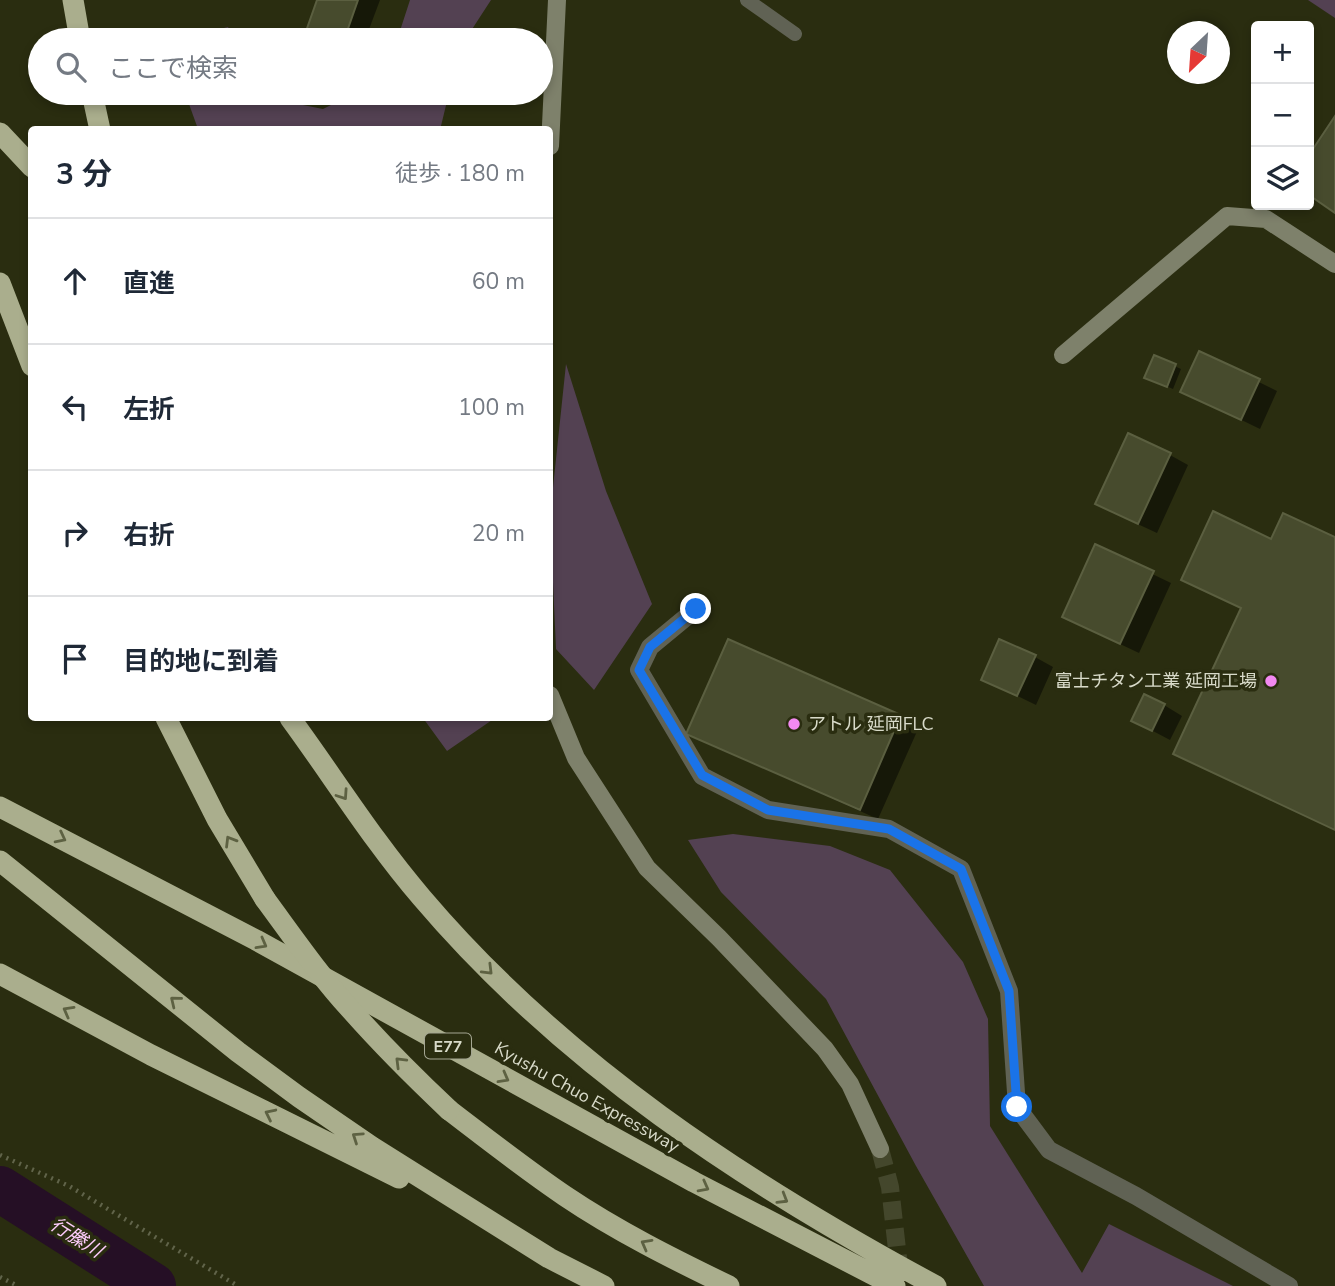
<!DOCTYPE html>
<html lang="ja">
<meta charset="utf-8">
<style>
:root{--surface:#fff;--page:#f2f2f3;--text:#1f2937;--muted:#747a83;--line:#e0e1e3}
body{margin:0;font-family:"Nunito Sans","Noto Sans JP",sans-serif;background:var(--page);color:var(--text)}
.controls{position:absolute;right:21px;top:21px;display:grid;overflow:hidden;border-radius:7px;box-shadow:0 4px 10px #0003}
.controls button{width:63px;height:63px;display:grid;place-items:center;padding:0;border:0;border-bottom:2px solid var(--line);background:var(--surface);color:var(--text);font:35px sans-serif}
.compass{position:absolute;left:1167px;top:21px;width:63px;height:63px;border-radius:50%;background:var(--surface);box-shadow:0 4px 10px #0003;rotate:205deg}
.stop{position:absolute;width:21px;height:21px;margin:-16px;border:5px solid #1a73e8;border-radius:50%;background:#fff}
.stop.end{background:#1a73e8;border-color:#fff;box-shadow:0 2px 7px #0008}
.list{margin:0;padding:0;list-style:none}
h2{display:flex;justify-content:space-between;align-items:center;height:91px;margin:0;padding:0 28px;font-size:30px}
h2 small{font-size:23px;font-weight:400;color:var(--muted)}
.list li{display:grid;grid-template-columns:46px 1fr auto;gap:21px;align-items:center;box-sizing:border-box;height:126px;padding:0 28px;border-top:2px solid var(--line)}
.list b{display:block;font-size:26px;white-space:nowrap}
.list em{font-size:23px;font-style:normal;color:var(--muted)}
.icon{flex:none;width:38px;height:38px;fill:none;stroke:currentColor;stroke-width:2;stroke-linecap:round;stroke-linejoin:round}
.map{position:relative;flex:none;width:1335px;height:1286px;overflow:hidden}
.search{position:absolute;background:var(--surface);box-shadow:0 4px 10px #0003;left:28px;top:28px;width:525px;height:77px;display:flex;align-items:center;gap:18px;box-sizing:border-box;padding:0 24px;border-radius:38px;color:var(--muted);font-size:26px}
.panel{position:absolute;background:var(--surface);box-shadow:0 4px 10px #0003;left:28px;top:126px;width:525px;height:595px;border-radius:7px}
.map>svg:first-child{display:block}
</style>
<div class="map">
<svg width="1335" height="1286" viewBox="0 0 1335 1286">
<rect width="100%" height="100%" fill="#2a2d10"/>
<path fill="#534152" d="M410,0H491L465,40H397Z
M1308,0H1335V18Z
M228,27L235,40H194L196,35Z
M185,93H261L263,97L323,109L355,93H449L440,130L198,129Z
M566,364L606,491L652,604L594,690L556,649L550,516Z
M423,718H495L447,751Z
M733,834L830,846L890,870L963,962L988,1019L990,1126L1082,1273L1109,1224L1233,1286H984L916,1166L826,999L721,892L688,840Z"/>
<path fill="#0007" d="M319,0H380L365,40H320L307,33Z
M1200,353L1277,391L1260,429L1182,391Z
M1155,357L1181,369L1173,389L1152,380Z
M1170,455L1188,465L1157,533L1116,514Z
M1096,547L1171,583L1139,653L1082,626Z
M728,642L901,717L919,727L878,819L707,744L688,733Z
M1035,657L1053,667L1036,705L983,679Z
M1164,705L1182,716L1170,740L1134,721Z"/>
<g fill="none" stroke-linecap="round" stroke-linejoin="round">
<path stroke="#250f25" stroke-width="46" d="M0,1189L153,1286"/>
</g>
<path fill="#474b2d" stroke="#5b5f40" stroke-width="2" d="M317,0H358L344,40H324L305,34Z
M1335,116V213L1309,195V155Z
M1199,351L1260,379L1241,420L1180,392Z
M1154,355L1176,364L1167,387L1144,378Z
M1128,433L1171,453L1138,524L1095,504Z
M1213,511L1271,539L1283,513L1335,537V830L1173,754L1241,608L1181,580Z
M1095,544L1154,571L1120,644L1062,617Z
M728,639L901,715L860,810L686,734Z
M999,639L1036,655L1017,696L981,680Z
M1144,694L1165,704L1152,731L1131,721Z"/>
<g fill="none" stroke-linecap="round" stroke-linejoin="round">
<path stroke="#44472c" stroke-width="18" stroke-dasharray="18 9" stroke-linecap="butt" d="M880,1149L890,1187L900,1276"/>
<path stroke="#61644a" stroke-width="4.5" stroke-dasharray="2 5" stroke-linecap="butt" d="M0,1155L69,1186L238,1286
M0,1277L18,1286"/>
<path stroke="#606254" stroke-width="14" d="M747,0L795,34"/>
<path stroke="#606254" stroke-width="18" d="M696,609L650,647L639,670L702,776L768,810L889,829L961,869L1009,991L1017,1107L1049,1150L1136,1196L1289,1286"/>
<path stroke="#7e816b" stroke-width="18" d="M550,146L557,0
M1063,355L1227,216L1266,219L1335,264
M550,695L576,758L647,868L719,938L825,1049L850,1084L880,1149"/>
<path stroke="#aaae8d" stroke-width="21" d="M73,0L80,40
M92,93L100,130
M0,133L32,167
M0,283L32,366
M166,718L217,819L265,899
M290,718C334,778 373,841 422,898C563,1064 745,1183 936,1286
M0,807L256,940L694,1182L895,1286
M0,861L238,1052L299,1097L372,1147L549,1258L604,1286
M0,974L151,1055L399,1178
M449,1110C487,1139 525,1169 565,1196C617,1231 673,1259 729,1286"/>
<path stroke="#aaae8d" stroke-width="21" d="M265,899C293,937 319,975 351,1010C382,1045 415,1078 449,1110"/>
</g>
<defs><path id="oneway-chevron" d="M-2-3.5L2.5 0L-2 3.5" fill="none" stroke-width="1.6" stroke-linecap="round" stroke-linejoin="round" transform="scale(1.75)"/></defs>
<g stroke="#5d6142">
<use href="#oneway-chevron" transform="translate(343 795) rotate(56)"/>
<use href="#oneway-chevron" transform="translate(61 838) rotate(27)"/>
<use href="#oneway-chevron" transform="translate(230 841) rotate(-121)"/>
<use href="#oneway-chevron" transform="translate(262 944) rotate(29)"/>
<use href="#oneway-chevron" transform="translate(488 970) rotate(45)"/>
<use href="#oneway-chevron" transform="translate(175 1001) rotate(-141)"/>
<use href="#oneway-chevron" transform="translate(68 1011) rotate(-151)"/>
<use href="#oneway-chevron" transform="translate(400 1062) rotate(-135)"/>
<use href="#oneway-chevron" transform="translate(504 1078) rotate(29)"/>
<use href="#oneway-chevron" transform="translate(270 1114) rotate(-154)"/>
<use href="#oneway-chevron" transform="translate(357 1137) rotate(-146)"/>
<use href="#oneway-chevron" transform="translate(704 1187) rotate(28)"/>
<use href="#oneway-chevron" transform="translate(783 1199) rotate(31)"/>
<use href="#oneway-chevron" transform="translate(646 1244) rotate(-151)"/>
</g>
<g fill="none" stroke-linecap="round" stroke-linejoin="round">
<path stroke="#1a73e8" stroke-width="9" d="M696,609L650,647L639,670L702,775L768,810L889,829L961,869L1009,991L1017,1107"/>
</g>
<g fill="#f389f1" stroke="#2a2d10" stroke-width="2.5">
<circle cx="1271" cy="681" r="7"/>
<circle cx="794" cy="724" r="7"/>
</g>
<g text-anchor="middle" stroke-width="7" stroke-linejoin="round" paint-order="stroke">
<rect fill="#2a2d10" stroke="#a4a692" stroke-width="2" x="425" y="1033.5" width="46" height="25" rx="5"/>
<g font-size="16" font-weight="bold" fill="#d8dac9">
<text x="448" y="1052">E77</text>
</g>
<g font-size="18" fill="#d8dac9" stroke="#2a2d10" text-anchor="end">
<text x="1257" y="687">富士チタン工業 延岡工場</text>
<text x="808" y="730" text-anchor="start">アトル 延岡FLC</text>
</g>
<g font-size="18" fill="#d8dac9" stroke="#2a2d10">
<text transform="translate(587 1097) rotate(29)" y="6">Kyushu Chuo Expressway</text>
</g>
<g font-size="19" font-style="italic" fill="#fdccfb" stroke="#2a2d10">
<text transform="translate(77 1237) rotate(32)" y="7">行縢川</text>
</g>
</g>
</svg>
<div class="controls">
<button>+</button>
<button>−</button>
<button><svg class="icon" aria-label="layers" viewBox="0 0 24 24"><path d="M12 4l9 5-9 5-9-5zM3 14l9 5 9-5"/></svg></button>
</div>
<svg class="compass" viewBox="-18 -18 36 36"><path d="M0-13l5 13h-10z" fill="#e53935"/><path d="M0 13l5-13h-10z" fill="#747a83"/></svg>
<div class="stop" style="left:1017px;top:1107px"></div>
<div class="stop end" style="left:696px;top:609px"></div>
<div class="search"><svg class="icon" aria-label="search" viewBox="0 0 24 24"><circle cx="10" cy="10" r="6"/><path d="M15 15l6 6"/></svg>ここで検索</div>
<section class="panel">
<h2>3 分<small>徒歩 · 180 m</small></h2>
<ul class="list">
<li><svg class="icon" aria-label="ahead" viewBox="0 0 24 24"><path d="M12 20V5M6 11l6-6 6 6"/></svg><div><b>直進</b></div><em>60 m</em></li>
<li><svg class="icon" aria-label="left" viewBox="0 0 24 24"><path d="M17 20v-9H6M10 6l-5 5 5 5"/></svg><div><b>左折</b></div><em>100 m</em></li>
<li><svg class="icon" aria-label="right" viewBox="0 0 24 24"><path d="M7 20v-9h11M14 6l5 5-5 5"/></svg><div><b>右折</b></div><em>20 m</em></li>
<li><svg class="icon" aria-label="arrive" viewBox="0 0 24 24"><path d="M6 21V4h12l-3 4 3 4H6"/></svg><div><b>目的地に到着</b></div></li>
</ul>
</section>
</div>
